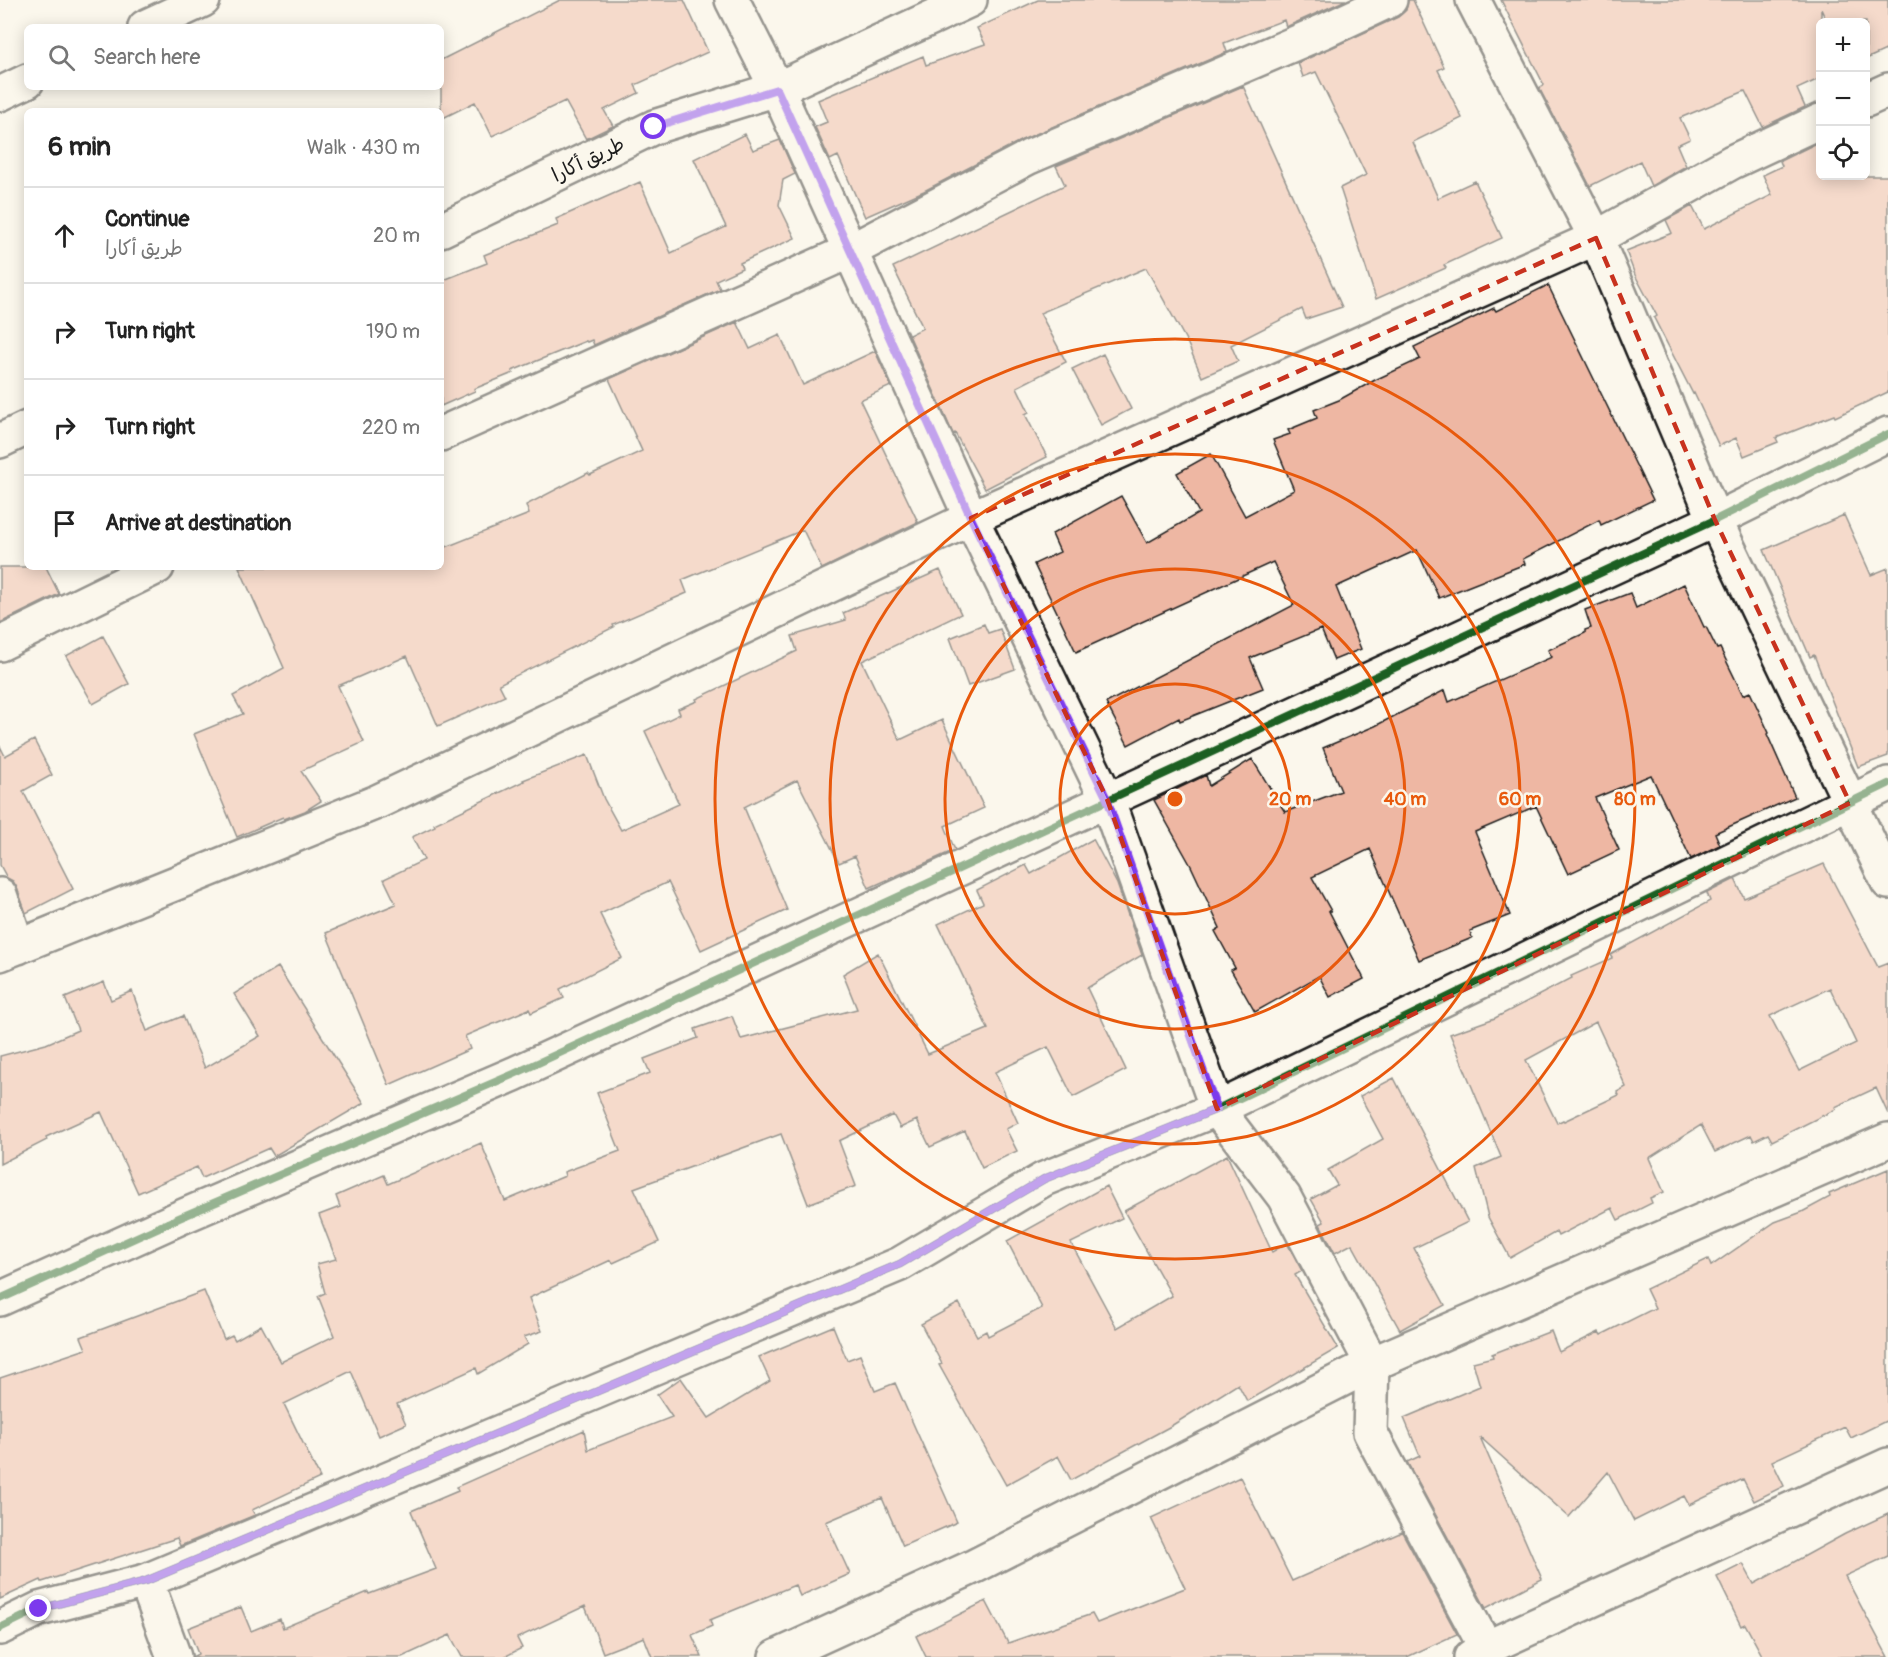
<!DOCTYPE html>
<meta charset="utf-8">
<style>
:root{--surface:#fff;--page:#f2f2f2;--text:#222;--muted:#767676;--line:#e0e0e0}
body{margin:0;font-family:Pangolin,"Playpen Sans Arabic",sans-serif;background:var(--page);color:var(--text)}
.controls{position:absolute;right:18px;top:18px;display:grid;overflow:hidden;border-radius:9px;box-shadow:0 3px 15px #0003}
.controls button{width:54px;height:54px;display:grid;place-items:center;padding:0;border:0;border-bottom:2px solid var(--line);background:var(--surface);color:var(--text);font:30px sans-serif}
.stop{position:absolute;width:18px;height:18px;margin:-14px;border:4px solid #7c3aed;border-radius:50%;background:#fff}
.stop.end{background:#7c3aed;border-color:#fff;box-shadow:0 2px 6px #0008}
.list{margin:0;padding:0;list-style:none}
h2{display:flex;justify-content:space-between;align-items:center;height:78px;margin:0;padding:0 24px;font-size:26px}
h2 small{font-size:20px;font-weight:400;color:var(--muted)}
.list li{display:grid;grid-template-columns:39px 1fr auto;gap:18px;align-items:center;box-sizing:border-box;height:96px;padding:0 24px;border-top:2px solid var(--line)}
.list b{display:block;font-size:22px;white-space:nowrap}
.list p{margin:0;font-size:20px;white-space:nowrap;color:var(--muted)}
.list em{font-size:20px;font-style:normal;color:var(--muted)}
.icon{flex:none;width:33px;height:33px;fill:none;stroke:currentColor;stroke-width:2;stroke-linecap:round;stroke-linejoin:round}
.map{position:relative;flex:none;width:1888px;height:1657px;overflow:hidden}
.search{position:absolute;background:var(--surface);box-shadow:0 3px 15px #0003;left:24px;top:24px;width:420px;height:66px;display:flex;align-items:center;gap:15px;box-sizing:border-box;padding:0 21px;border-radius:9px;color:var(--muted);font-size:22px}
.panel{position:absolute;background:var(--surface);box-shadow:0 3px 15px #0003;left:24px;top:108px;width:420px;height:462px;border-radius:9px}
.map>svg:first-child{display:block}
</style>
<div class="map">
<svg width="1888" height="1657" viewBox="0 0 1888 1657">
<rect width="100%" height="100%" fill="#fbf7ec"/>
<filter id="ink" filterUnits="userSpaceOnUse"><feTurbulence type="fractalNoise" baseFrequency=".0167" numOctaves="2"/><feDisplacementMap in="SourceGraphic" scale="12" xChannelSelector="R" yChannelSelector="G"/><feConvolveMatrix kernelMatrix="1 2 1 2 8 2 1 2 1" color-interpolation-filters="sRGB"/></filter>
<g filter="url(#ink)">
<path fill="#eeb7a3" stroke="#1c1c1c" stroke-width="1.5" fill-rule="evenodd" d="M560,0H684L708,52L635,85L639,93L604,110L613,126L586,139L565,101L492,136L475,102L441,119V60Z
M1038,0H1346L1286,27L1284,20L1224,43L1227,52L1022,140L924,191L865,217L838,156L830,160L815,127L827,122L818,100L923,56L926,65L985,44L977,28Z
M1408,0H1413L1444,67L1438,70L1462,118L1413,142L1438,198L1475,181L1502,238L1444,265L1446,268L1376,299L1340,188L1366,175L1316,72L1303,77L1298,63L1398,17L1406,10Z
M1501,0H1888V49L1866,59V22H1827L1821,9V78L1797,89L1805,107L1763,127L1745,91L1680,118L1690,139L1677,145L1686,166L1651,186L1640,161L1590,186L1539,88L1544,85Z
M1243,86L1342,307L1306,319L1302,309L1231,345L1238,361L1202,377L1187,342L1146,268L1040,313L1066,362L1017,387L1029,412L1025,414L1047,457L985,489L955,433L953,434L909,335L923,328L893,267L1065,185L1056,166Z
M745,134L753,150L780,140L795,174L783,180L779,205L795,238L740,263L742,268L716,280L720,289L594,345L592,340L587,342L586,341L512,371L513,373L474,389L475,391L441,406V281L487,263L484,255L558,225L556,219L640,182L671,253L726,227L694,159Z
M1821,141V176H1888V392L1835,417L1834,415L1776,438L1778,442L1744,456L1736,438L1719,446L1694,393L1693,394L1654,318L1657,316L1635,275L1626,251L1672,233L1666,220L1692,206L1704,229L1772,195L1763,175L1782,166L1780,161Z
M1548,285L1653,500L1601,525L1599,520L1523,559L1525,564L1439,598L1417,550L1336,587L1361,649L1334,660L1321,629L1250,658L1263,688L1180,721L1179,718L1128,745L1106,703L1294,605L1273,562L1076,652L1034,564L1060,552L1052,534L1121,496L1147,543L1199,513L1177,473L1211,454L1245,516L1294,490L1273,440L1290,434L1288,430L1317,418L1314,410L1339,400L1375,380L1420,359L1414,347L1494,308L1496,311Z
M737,322L750,349L780,335L803,385L875,351L891,386L860,400L918,522L822,569L803,530L682,580L687,593L613,625L614,627L499,684L505,696L438,726L407,656L338,686L364,742L301,771L321,801L305,811L284,819L283,817L237,837L194,734L243,714L233,696L284,668L239,567H441V549L529,514L526,505L588,473L590,475L642,451L609,379Z
M1103,354L1131,409L1101,425L1072,369Z
M1844,515L1871,575L1888,568V756L1858,767L1814,655L1810,657L1764,550Z
M0,567H46L59,594L0,623Z
M940,570L961,614L862,661L900,740L942,720L984,808L945,826L955,850L869,888L855,856L839,863L797,780L744,807L787,910L701,950L668,882L600,914L622,958L560,989L564,998L531,1013L529,1009L465,1036L470,1049L389,1085L326,933L396,904L384,879L424,860L412,837L435,826L434,824L524,781L523,780L587,755L604,799L621,830L679,804L645,731L680,714L678,709L697,701L696,699L797,651L792,636L846,620L843,613Z
M1684,584L1704,627H1706L1717,649L1720,648L1743,695L1750,692L1769,733L1767,734L1795,797L1715,833L1720,845L1691,859L1651,775L1595,798L1619,850L1568,874L1536,806L1475,832L1510,915L1470,931L1472,938L1419,960L1370,849L1312,877L1331,911H1329L1364,979L1330,997L1319,976L1255,1012L1231,970L1235,968L1215,931L1220,928L1191,866L1154,800L1206,775L1209,786L1252,759L1285,812L1341,791L1323,748L1375,726L1445,690L1449,702L1552,657L1548,650L1585,633V630L1591,628L1585,610L1630,593L1636,608Z
M984,624L988,633L1000,629L1015,669L968,686L950,638Z
M103,636L129,684L93,704L66,656Z
M34,740L52,775L23,791L73,889L26,913L17,888L13,881L7,878L0,865V746L5,756Z
M1093,839L1117,884L1142,955L1087,988L1126,1070L1073,1097L1048,1047L995,1072L1018,1123L1006,1129L1017,1151L982,1168L965,1131L930,1147L917,1120L900,1128L893,1115L839,1141L856,1186L808,1204L781,1134L634,1188L659,1242L613,1263L611,1260L529,1298L542,1331L524,1337L528,1344L478,1374L476,1368L397,1404L406,1424L379,1436L351,1371L284,1404L320,1478L252,1510L255,1515L180,1546L177,1538L42,1582L41,1580L0,1599V1378L86,1349L81,1337L204,1291L224,1339L232,1335L235,1340L261,1325L281,1362L334,1336L318,1296L325,1293L317,1264L336,1259L319,1215L340,1207L336,1196L384,1175L388,1184L481,1143L505,1201L565,1176L564,1172L620,1151L597,1093L650,1073L644,1059L698,1038L695,1029L732,1016L741,1039L857,1009L843,974L878,953L928,1054L988,1029L938,924L983,903L977,890L1026,865L1031,874Z
M1824,864L1878,967L1888,963V1114L1876,1088L1835,1107L1836,1109L1772,1141L1768,1134L1754,1141L1751,1135L1715,1152L1701,1125L1649,1158L1664,1192L1650,1198L1652,1203L1618,1220L1612,1208L1558,1236L1556,1232L1510,1258L1488,1217L1476,1168L1501,1157L1450,1034L1495,1018L1572,978L1571,976L1612,958L1610,955L1710,901L1707,893L1735,879L1744,898ZM1830,988L1856,1043L1799,1071L1770,1016ZM1596,1022L1626,1087L1617,1092L1619,1095L1564,1121L1563,1120L1557,1123L1526,1060Z
M278,967L364,1103L274,1156L269,1148L202,1178L197,1167L138,1193L101,1112L46,1137L47,1140L0,1164V1056L46,1044L78,1030L65,998L104,982L111,1000L132,991L147,1031L183,1016L205,1068L260,1036L234,994Z
M1394,1078L1468,1222L1414,1248L1445,1305L1400,1330L1352,1244L1335,1253L1320,1224L1324,1222L1311,1199L1337,1185L1328,1170L1383,1139L1360,1096Z
M1227,1155L1272,1252L1287,1243L1302,1271L1295,1275L1338,1348L1247,1401L1238,1384L1171,1426L1071,1480L1058,1456L1006,1485L939,1365L942,1364L921,1324L959,1303L977,1336L986,1331L988,1336L1042,1308L1007,1241L1106,1186L1122,1218L1071,1243L1117,1328L1172,1296L1124,1211Z
M1888,1169V1420L1851,1438L1845,1427L1772,1461L1784,1486L1754,1501L1743,1479L1689,1505L1684,1496L1634,1521L1608,1472L1569,1517L1480,1437L1542,1579L1486,1608L1407,1462L1420,1456L1404,1418L1480,1386L1473,1362L1493,1357L1492,1354L1551,1331L1559,1352L1599,1332L1601,1335L1655,1308L1646,1289L1708,1259L1711,1266L1775,1222L1802,1212L1830,1197L1829,1194Z
M833,1326L847,1360L860,1355L875,1391L895,1383L957,1522L903,1546L882,1498L826,1522L850,1574L800,1596L795,1585L710,1620L712,1626L692,1635L702,1657H652L644,1637L603,1653L585,1606L517,1638L522,1648L504,1657H462L450,1635L402,1657H192L198,1654L188,1628L241,1607L251,1631L280,1619L283,1628L368,1592L369,1594L436,1569L411,1511L458,1491L456,1487L584,1430L588,1450L672,1417L657,1395L681,1378L709,1418L770,1381L759,1357Z
M1240,1477L1292,1581L1402,1532L1457,1634L1407,1657H926L916,1636L986,1601L1008,1643L1092,1614L1097,1623L1185,1588L1151,1518Z
M1888,1514V1556L1845,1576L1888,1657H1763L1745,1624L1741,1626L1717,1577L1743,1564L1754,1584L1845,1534Z"/>
<g fill="none" stroke-linecap="round" stroke-linejoin="round">
<g stroke="#1c1c1c" stroke-width="38">
<path id="minor" d="M732,0L777,89L971,518L1107,799L1217,1109L1284,1197L1372,1364L1370,1432L1486,1648
M1473,0L1596,238L1715,520L1888,882
M145,27L203,0
M0,94L27,81
M1866,100L1888,90
M441,230L654,127L777,89L970,0
M441,434L850,251L1029,157L1324,31L1390,0
M0,441L27,428
M0,644L157,567
M0,895L18,947
M0,954L377,802L971,518L1596,238L1732,162L1820,121
M0,1299L179,1218L514,1074L1715,520L1888,434
M146,1581L174,1657
M0,1628L39,1609L146,1581L900,1264L1044,1179L1217,1109L1888,784
M776,1657L975,1566L1372,1364L1888,1140
M1471,1657L1486,1648L1888,1465"/>
</g>
<use href="#minor" stroke="#fbf7ec" stroke-width="33"/>
<g stroke="#fbf7ec" stroke-width="11">
<path id="cycleway" d="M0,1299L179,1218L514,1074L1715,520L1888,434
M0,1628L39,1609L146,1581L900,1264L1044,1179L1217,1109L1888,784"/>
</g>
<use href="#cycleway" stroke="#1b5e20" stroke-width="8"/>
</g>
</g>
<g fill="none" stroke-linecap="round" stroke-linejoin="round" filter="url(#ink)">
<path stroke="#7c3aed" stroke-width="8" d="M39,1609L146,1581L900,1264L1044,1179L1217,1109L1107,799L971,518L777,89L654,127"/>
</g>
<path d="M0 0H1888V1657H0ZM1596,238L1715,520L1850,803L1217,1109L1107,799L971,518Z" fill="#fbf7ec" fill-opacity=".55" fill-rule="evenodd"/>
<path fill="none" stroke="#c8321e" stroke-width="4.5" stroke-dasharray="12 8" stroke-linejoin="round" d="M1596,238L1715,520L1850,803L1217,1109L1107,799L971,518Z"/>
<g fill="none" stroke="#e8590c" stroke-width="3">
<circle cx="1175" cy="799" r="115"/>
<circle cx="1175" cy="799" r="230"/>
<circle cx="1175" cy="799" r="345"/>
<circle cx="1175" cy="799" r="460"/>
</g>
<g text-anchor="middle" stroke-width="5" stroke-linejoin="round" paint-order="stroke">
<g font-size="20" fill="#1c1c1c" stroke="#fbf7ec">
<text transform="translate(588 159) rotate(-26)" y="7">طريق أكارا</text>
</g>
</g>
<circle cx="1175" cy="799" r="9" fill="#e8590c" stroke="#fbf7ec" stroke-width="3"/>
<g font-size="18" text-anchor="middle" font-weight="bold" fill="#e8590c" stroke="#fbf7ec" stroke-width="5" stroke-linejoin="round" paint-order="stroke">
<text x="1290" y="805">20 m</text>
<text x="1405" y="805">40 m</text>
<text x="1520" y="805">60 m</text>
<text x="1635" y="805">80 m</text>
</g>
</svg>
<div class="controls">
<button>+</button>
<button>−</button>
<button><svg class="icon" aria-label="locate" viewBox="0 0 24 24"><circle cx="12" cy="12" r="6"/><path d="M12 2v4M12 18v4M2 12h4M18 12h4"/></svg></button>
</div>
<div class="stop" style="left:654px;top:127px"></div>
<div class="stop end" style="left:39px;top:1609px"></div>
<div class="search"><svg class="icon" aria-label="search" viewBox="0 0 24 24"><circle cx="10" cy="10" r="6"/><path d="M15 15l6 6"/></svg>Search here</div>
<section class="panel">
<h2>6 min<small>Walk · 430 m</small></h2>
<ul class="list">
<li><svg class="icon" aria-label="ahead" viewBox="0 0 24 24"><path d="M12 20V5M6 11l6-6 6 6"/></svg><div><b>Continue</b><p>طريق أكارا</p></div><em>20 m</em></li>
<li><svg class="icon" aria-label="right" viewBox="0 0 24 24"><path d="M7 20v-9h11M14 6l5 5-5 5"/></svg><div><b>Turn right</b></div><em>190 m</em></li>
<li><svg class="icon" aria-label="right" viewBox="0 0 24 24"><path d="M7 20v-9h11M14 6l5 5-5 5"/></svg><div><b>Turn right</b></div><em>220 m</em></li>
<li><svg class="icon" aria-label="arrive" viewBox="0 0 24 24"><path d="M6 21V4h12l-3 4 3 4H6"/></svg><div><b>Arrive at destination</b></div></li>
</ul>
</section>
</div>
